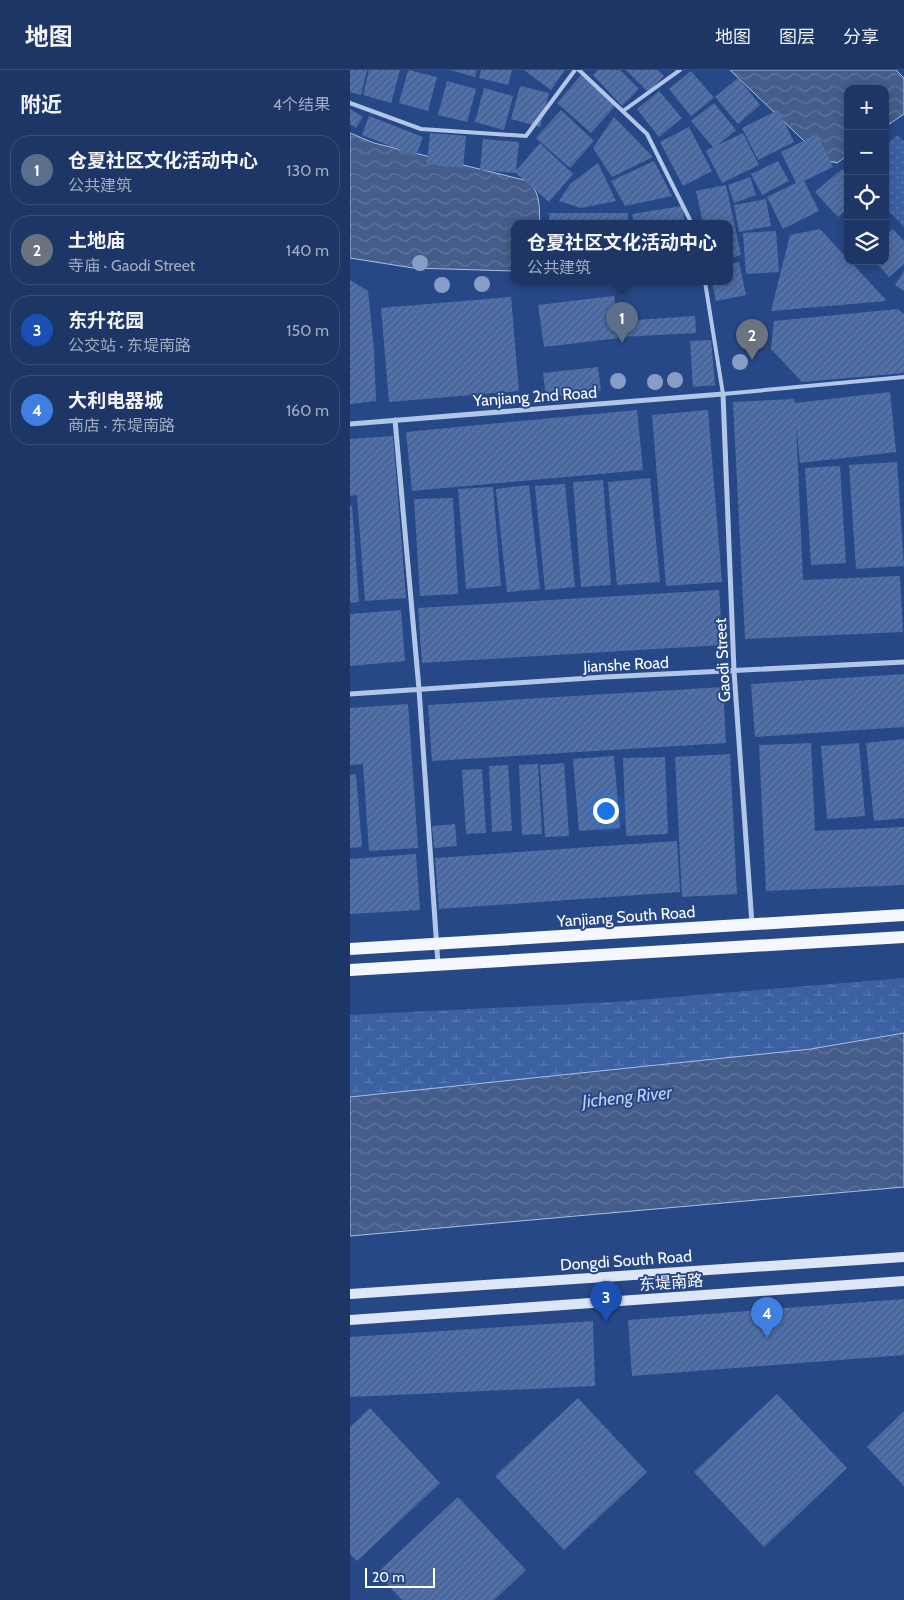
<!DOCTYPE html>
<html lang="zh">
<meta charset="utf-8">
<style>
:root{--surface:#1d3665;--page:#2a416e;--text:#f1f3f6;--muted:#a0abbf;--line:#3b5079;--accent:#8c9099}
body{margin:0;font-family:Cabin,"Noto Sans SC",sans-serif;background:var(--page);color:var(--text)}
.controls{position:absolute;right:15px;top:15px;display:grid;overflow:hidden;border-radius:10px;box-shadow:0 2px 12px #0003}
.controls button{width:45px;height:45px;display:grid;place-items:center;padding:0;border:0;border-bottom:1px solid var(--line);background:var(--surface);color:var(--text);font:25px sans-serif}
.scale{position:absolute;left:15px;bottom:12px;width:70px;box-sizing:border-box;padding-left:5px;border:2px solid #fff;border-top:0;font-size:14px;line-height:18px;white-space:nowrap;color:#fff;-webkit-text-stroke:4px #274887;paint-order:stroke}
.you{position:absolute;left:255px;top:740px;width:18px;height:18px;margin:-12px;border:4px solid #fff;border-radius:50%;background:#1a73e8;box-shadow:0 0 0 8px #1a73e833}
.badge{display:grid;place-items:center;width:32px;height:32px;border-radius:50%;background:var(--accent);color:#fff;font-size:16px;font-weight:700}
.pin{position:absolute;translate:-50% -41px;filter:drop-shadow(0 1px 2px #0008)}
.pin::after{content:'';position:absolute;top:26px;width:18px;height:15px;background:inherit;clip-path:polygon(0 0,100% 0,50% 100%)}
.popup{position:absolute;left:161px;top:150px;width:222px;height:65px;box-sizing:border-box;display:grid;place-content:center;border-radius:10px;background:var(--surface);filter:drop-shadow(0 1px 4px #0005);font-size:16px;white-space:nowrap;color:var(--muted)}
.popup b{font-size:19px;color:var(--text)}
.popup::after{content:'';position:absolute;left:50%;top:100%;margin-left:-10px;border:10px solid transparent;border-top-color:var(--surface)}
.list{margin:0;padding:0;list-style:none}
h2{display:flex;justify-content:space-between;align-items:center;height:65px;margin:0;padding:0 20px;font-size:21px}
h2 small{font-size:16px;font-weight:400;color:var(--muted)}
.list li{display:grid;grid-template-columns:32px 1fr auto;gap:15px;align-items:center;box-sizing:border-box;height:70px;margin:0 10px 10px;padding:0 10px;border:1px solid var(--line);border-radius:20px}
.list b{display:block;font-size:19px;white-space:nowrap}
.list p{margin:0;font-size:16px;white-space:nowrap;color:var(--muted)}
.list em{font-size:16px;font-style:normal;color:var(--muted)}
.icon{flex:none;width:28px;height:28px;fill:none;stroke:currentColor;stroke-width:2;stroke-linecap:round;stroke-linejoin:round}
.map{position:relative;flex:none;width:554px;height:1530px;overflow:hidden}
header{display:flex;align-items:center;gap:30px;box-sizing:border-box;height:70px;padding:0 25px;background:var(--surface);border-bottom:1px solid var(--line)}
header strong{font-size:24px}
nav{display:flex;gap:28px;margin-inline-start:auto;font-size:18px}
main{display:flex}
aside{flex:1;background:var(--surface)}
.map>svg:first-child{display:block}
</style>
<header>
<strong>地图</strong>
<nav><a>地图</a><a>图层</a><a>分享</a></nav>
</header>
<main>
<aside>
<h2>附近<small>4个结果</small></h2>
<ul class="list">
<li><span class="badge" style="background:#5c6f8a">1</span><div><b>仓夏社区文化活动中心</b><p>公共建筑</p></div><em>130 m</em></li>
<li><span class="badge" style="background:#6b7280">2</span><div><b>土地庙</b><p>寺庙 · Gaodi Street</p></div><em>140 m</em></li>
<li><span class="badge" style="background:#1a4fb4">3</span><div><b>东升花园</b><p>公交站 · 东堤南路</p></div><em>150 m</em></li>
<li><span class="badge" style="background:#3f7fe0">4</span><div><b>大利电器城</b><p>商店 · 东堤南路</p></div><em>160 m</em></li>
</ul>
</aside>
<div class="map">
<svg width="554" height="1530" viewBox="0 0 554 1530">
<defs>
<pattern id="grass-dots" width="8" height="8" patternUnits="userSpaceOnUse" patternTransform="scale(1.25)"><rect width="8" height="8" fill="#3b61a3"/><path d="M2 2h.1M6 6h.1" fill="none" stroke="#5879b1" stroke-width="1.8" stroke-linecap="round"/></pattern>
<pattern id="wetland-marsh" width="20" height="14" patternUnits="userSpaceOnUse" patternTransform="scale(1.25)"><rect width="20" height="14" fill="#3b61a3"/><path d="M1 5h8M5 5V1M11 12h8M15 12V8" fill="none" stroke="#5879b1"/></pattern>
<pattern id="water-waves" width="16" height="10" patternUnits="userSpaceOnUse" patternTransform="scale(1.25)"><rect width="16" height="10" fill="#455d8b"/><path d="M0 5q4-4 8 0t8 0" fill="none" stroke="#61759c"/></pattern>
<pattern id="building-hatch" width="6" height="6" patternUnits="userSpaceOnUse" patternTransform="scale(1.25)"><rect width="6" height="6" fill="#4f71ae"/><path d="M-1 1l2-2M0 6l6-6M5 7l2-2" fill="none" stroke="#4d5d78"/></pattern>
</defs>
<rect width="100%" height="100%" fill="#274887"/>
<path fill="url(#grass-dots)" d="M547,65L554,71V157L535,137V76Z"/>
<path fill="url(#wetland-marsh)" d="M554,908V963L469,978L0,1027V945L264,932Z"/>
<path fill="url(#water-waves)" stroke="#a7bfe9" d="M380,0H546L554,8V44L535,57V19H498V85L487,93L474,90Z
M0,63L24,73L178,111C191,123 189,138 190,154H164V201L63,198L0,188Z
M554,963V1117L0,1166V1027L461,979Z"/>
<path fill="url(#building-hatch)" d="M0,0H17L11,25L0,22Z
M19,0H50L41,33L13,25Z
M58,0L87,7L78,41L49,33Z
M100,0H127L125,7Z
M131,0H162L158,15L129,8Z
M174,0H215L201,20Z
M248,0H270L289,19L272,36L243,5Z
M276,0H308L314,6L298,22Z
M341,1L364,28L341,46L319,19Z
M232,4L265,36L241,63L207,33Z
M388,8L410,35L388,54L365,27Z
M97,11L126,19L117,52L88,45Z
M170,16L199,23L190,57L161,49Z
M134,18L163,26L154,60L125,52Z
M309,21L332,48L309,67L287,39Z
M364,33L386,60L368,75L393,63L409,95L372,113L356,81L363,77L341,51Z
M0,39L13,47L6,58L0,54Z
M211,40L244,71L220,98L186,68Z
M428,40L444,72L408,90L392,58Z
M19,46L73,67L66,86L12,65Z
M264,47L303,87L262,107L243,78Z
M339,57L362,101L333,116L310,72Z
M80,63L116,66L113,98L77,94Z
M467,64L483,97L454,111L469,141L433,159L417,127L446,113L431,82Z
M133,69L169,72L166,101L190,73L223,104L199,132L166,103L130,100Z
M304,91L322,126L275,136L261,111Z
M428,91L439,111L412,125L401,104Z
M248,93L266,131L231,138L209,131L220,114Z
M492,99L498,106V138L488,147L465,122Z
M400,107L406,125L384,133L378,115Z
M376,115L391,185L380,188V154H353L346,121Z
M416,129L421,156L389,162L384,135Z
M332,136L335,154H284L282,144Z
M199,143H278V154H199Z
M470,159L498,189V191H500L537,231L421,241L440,165Z
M543,159L554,171V194L539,207L525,191H535V166Z
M426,161L429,202L396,204L393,163Z
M389,192L396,225L366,231L362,212H380V194Z
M554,201V221L545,215Z
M0,210L18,221L24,280L26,331L0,334Z
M264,226L269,268L194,277L188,235Z
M161,227L169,321L39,332L31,238Z
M548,239L554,244V303L452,312L421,279L424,251Z
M345,246L346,263L271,267L269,251Z
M361,270L365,315L343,317L340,271Z
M248,297L251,321L196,327L193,303Z
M540,322L546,382L450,393L446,353L453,510L550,506L553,562L395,569L383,332L444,329L445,333Z
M287,340L293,400L62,421L56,362Z
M358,340L372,512L316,516L302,345Z
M43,366L56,528L15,531L7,425L0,426V369Z
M547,392L554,496L506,499L499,395Z
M490,396L496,493L461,495L455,398Z
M300,408L310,512L267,515L258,412Z
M253,410L261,515L231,517L223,412Z
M215,414L225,517L195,520L185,416Z
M179,415L190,519L157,522L146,419Z
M143,417L151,516L116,519L108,419Z
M103,428L108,524L70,526L64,429Z
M0,436H2L9,532L0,533Z
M369,520L373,575L72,593L68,538Z
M51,540L55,591L0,596V544Z
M554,604V657L405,667L401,614Z
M373,617L376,673L82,691L78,635Z
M58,634L68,778L19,781L13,694L0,695V638Z
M554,669V748L524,751L516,673Z
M461,673L465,761L554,757V815L416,821L409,675Z
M509,673L515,746L477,749L471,676Z
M380,684L387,824L332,827L325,687Z
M264,686L270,758L229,761L223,689Z
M315,687L318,764L276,766L273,688Z
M214,693L219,766L195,767L190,695Z
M188,694L192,764L172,765L169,695Z
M158,695L162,761L142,762L139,696Z
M132,699L136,763L116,764L112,700Z
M6,704L12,777L0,778V705Z
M105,754L107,776L84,778L82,756Z
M327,771L330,822L89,839L85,788Z
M66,784L70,840L0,844V789Z
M554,1229V1285L282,1306L278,1250Z
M243,1251L245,1316L0,1327V1267Z
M427,1324L497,1398L414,1477L344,1402Z
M228,1328L297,1402L214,1480L145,1406Z
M20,1338L90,1413L7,1491L0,1484V1357Z
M554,1341V1416L517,1377Z
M108,1427L176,1500L144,1530H52L27,1503Z"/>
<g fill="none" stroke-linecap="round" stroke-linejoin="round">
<path stroke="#b2c6e8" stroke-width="4" d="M229,0L297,64L342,154
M0,33L71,59L176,66L225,0
M273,41L330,0
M355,212L373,324L554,307"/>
<path stroke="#b2c6e8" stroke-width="5" d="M45,350L69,619L88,894
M0,354L373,324L384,601L402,854
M0,624L255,607L554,592"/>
<path stroke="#dce6f7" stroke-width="10" d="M0,1224L554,1187
M0,1250L554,1211"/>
<path stroke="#f5f7fe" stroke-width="12" d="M0,879L554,845
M0,900L554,867"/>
</g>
<g fill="#879dc5">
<circle cx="70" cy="193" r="8"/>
<circle cx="132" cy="214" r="8"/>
<circle cx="92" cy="215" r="8"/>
<circle cx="390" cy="292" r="8"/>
<circle cx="325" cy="310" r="8"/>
<circle cx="268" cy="311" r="8"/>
<circle cx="305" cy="312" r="8"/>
</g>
<g text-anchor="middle" stroke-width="4" stroke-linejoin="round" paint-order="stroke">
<g font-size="16" fill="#fff" stroke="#274887">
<text transform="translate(185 326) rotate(-4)" y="6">Yanjiang 2nd Road</text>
<text transform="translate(372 590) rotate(-93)" y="6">Gaodi Street</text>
<text transform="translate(276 594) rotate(-3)" y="6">Jianshe Road</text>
<text transform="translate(276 846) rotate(-4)" y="6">Yanjiang South Road</text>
<text transform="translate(276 1190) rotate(-4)" y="6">Dongdi South Road</text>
<text transform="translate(321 1212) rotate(-4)" y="6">东堤南路</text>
</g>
<g font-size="18" font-style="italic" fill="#bed0f0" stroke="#274887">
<text transform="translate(277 1027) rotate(-6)" y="6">Jicheng River</text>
</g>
</g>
</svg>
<div class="controls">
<button>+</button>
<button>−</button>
<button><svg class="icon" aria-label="locate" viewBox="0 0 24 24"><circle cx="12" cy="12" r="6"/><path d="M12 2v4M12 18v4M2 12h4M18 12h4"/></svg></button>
<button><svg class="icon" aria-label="layers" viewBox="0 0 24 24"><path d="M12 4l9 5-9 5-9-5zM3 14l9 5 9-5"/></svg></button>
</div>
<div class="scale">20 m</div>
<div class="you"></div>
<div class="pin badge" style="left:272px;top:273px;background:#5c6f8a">1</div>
<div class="popup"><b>仓夏社区文化活动中心</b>公共建筑</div>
<div class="pin badge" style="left:402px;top:290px;background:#6b7280">2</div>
<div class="pin badge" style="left:256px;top:1252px;background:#1a4fb4">3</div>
<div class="pin badge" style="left:417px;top:1268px;background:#3f7fe0">4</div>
</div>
</main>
